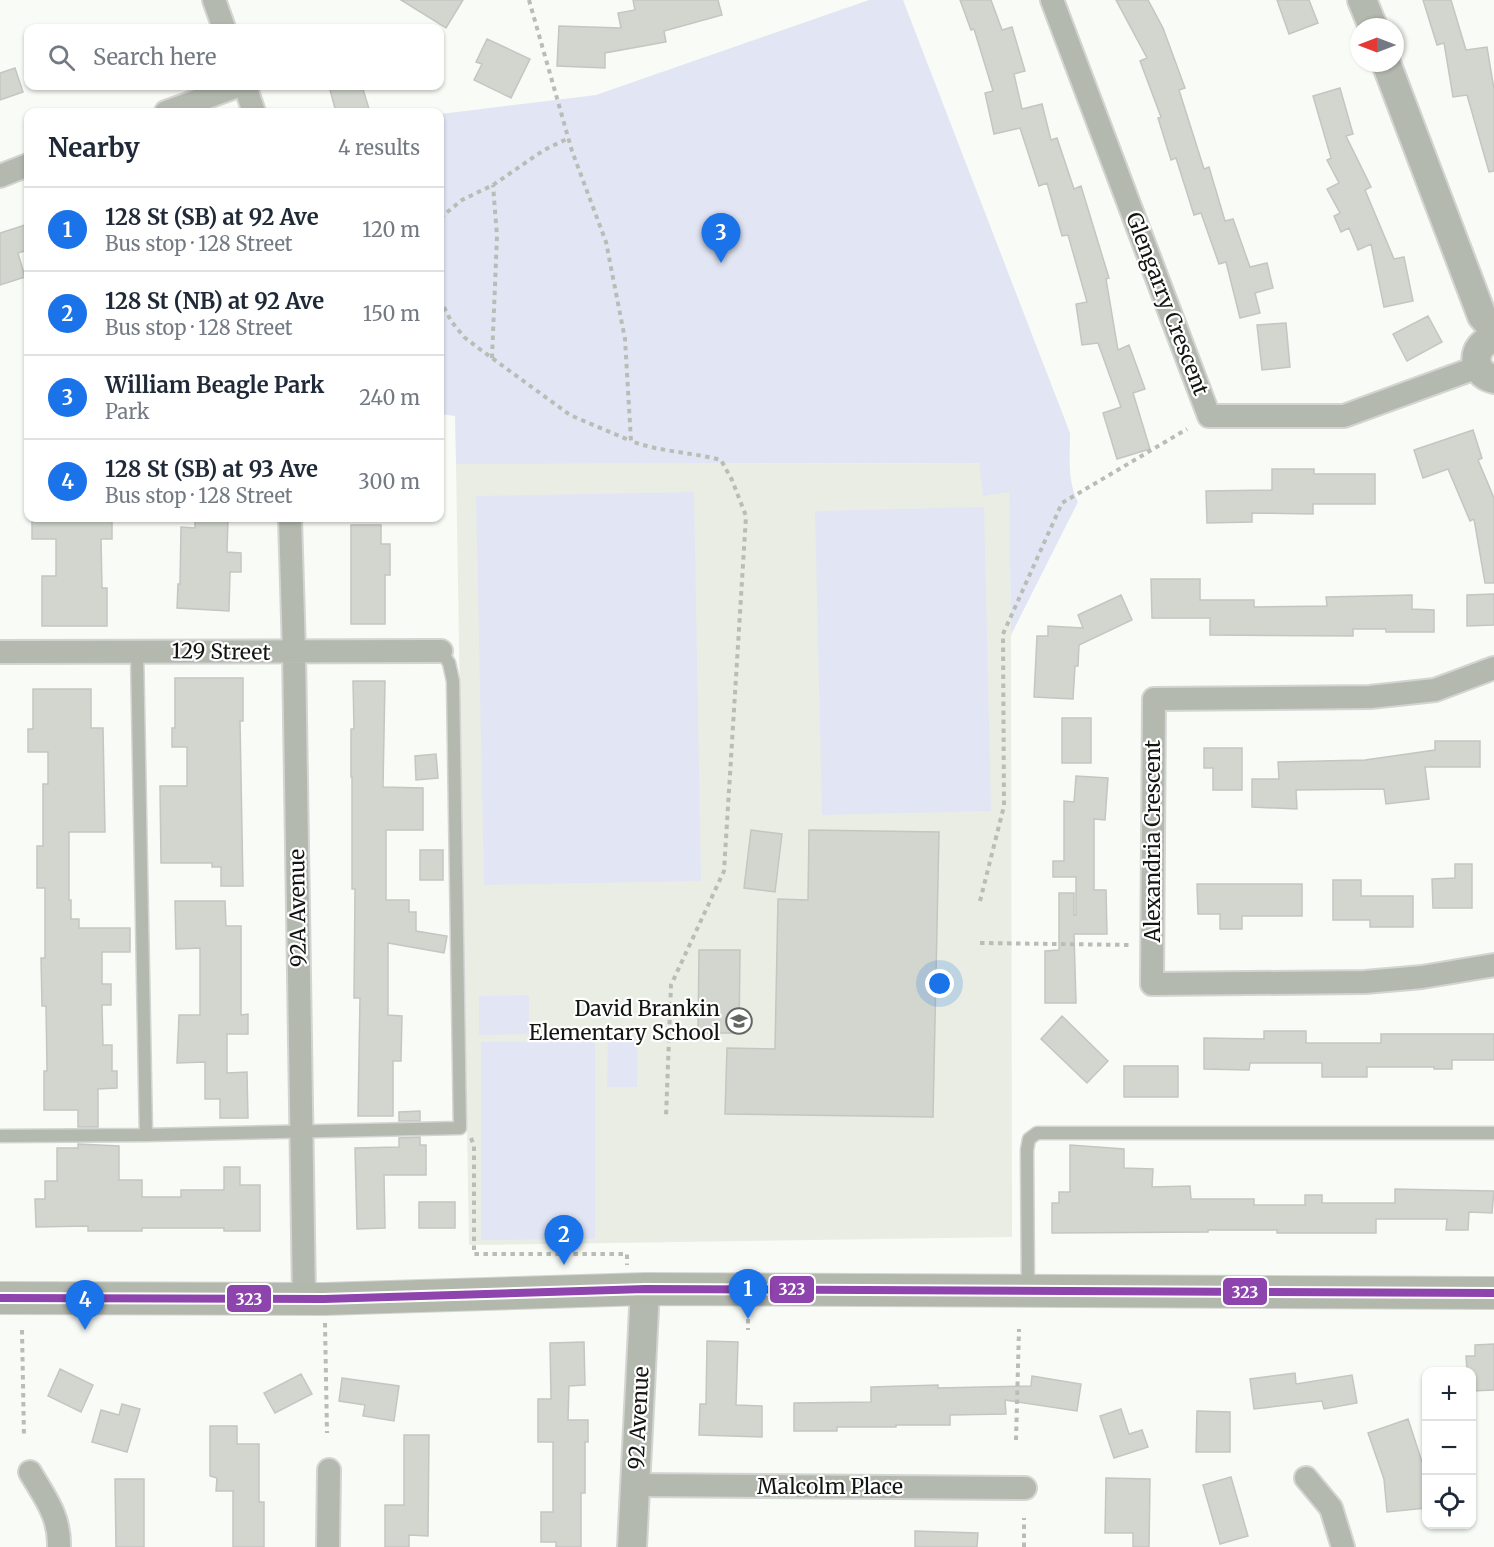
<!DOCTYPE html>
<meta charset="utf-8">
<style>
:root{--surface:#fff;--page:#f6f6f7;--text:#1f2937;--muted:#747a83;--line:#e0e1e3;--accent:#1a73e8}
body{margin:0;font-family:Merriweather,serif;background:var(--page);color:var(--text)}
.controls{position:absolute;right:18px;bottom:18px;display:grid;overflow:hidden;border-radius:12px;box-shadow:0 2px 4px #0004}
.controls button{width:54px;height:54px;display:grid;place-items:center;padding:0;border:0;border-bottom:2px solid var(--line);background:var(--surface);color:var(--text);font:30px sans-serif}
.compass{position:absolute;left:1350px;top:18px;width:54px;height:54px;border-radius:50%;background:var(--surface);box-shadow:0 2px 4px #0004;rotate:270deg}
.you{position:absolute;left:940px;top:984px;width:21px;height:21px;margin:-15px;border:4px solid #fff;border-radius:50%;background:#1a73e8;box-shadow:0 0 0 9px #1a73e833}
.badge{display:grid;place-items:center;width:39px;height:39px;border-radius:50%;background:var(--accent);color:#fff;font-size:20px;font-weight:700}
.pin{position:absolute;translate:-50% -50px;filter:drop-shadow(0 2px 3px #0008)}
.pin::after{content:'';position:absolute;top:32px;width:21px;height:18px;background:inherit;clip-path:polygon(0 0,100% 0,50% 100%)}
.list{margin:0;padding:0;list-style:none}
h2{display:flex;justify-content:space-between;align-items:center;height:78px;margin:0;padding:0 24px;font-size:26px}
h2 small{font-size:20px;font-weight:400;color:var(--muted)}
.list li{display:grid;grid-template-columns:39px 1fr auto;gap:18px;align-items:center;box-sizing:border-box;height:84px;padding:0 24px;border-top:2px solid var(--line)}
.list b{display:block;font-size:22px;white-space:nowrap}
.list p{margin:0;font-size:20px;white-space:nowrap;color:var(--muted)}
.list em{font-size:20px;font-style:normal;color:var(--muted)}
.icon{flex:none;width:33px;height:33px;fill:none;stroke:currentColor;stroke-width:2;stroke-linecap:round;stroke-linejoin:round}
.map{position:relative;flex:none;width:1494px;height:1547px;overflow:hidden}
.search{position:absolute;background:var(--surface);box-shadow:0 2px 4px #0004;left:24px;top:24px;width:420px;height:66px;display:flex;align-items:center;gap:15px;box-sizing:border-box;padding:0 21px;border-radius:12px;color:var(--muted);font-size:22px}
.panel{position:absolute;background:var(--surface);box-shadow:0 2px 4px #0004;left:24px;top:108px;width:420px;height:414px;border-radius:12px}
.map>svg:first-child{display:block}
</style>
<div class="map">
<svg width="1494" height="1547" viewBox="0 0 1494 1547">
<rect width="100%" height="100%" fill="#f9fbf6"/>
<path fill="#e9ede3" d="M1009,463L1011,635L1012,1237L469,1245L456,464Z"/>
<path fill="#e2e6f4" d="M869,0H903L1070,433C1070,456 1067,481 1078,502L1011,635L1009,492L983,496L979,463L456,464L455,416L440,414V114L596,95Z
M694,492L701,881L484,885L476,496Z
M984,507L991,811L822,815L815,511Z
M529,995V1034L479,1035V996Z
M608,1037H638L637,1087H607Z
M481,1042H595V1239L481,1240Z"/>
<path fill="#d2d6ce" stroke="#c4c6c2" stroke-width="1.5" d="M401,0H463L446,28Z
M633,0H718L722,15L664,31L666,42L605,53V68L557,66L559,26L621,28L618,13L635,10Z
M960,0H991L1002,30L1012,27L1025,71L1014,74L1022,109L1042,104L1051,140L1057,138L1074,189L1081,186L1109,278L1106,279L1118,350L1129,345L1145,389L1133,393L1150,449L1117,459L1103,413L1121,407L1098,343L1082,345L1076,304L1087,302L1068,235L1062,236L1047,183L1039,186L1020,128L994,134L985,93L993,91L974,29L971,30Z
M1116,0H1148L1163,28L1185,88L1179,90L1204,169L1209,167L1225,221L1233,219L1250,267L1267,263L1273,288L1255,293L1260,313L1240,318L1226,262L1219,264L1201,213L1194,215L1176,158L1171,160L1158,118L1161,117L1140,61L1147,58Z
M1277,0H1309L1318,23L1289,34Z
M1423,0H1451L1466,50L1487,47L1494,89V171L1489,172L1467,95L1453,97L1444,43L1437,45Z
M487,39L530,59L511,98L474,80L482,64L476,62Z
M15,68L23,92L0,100V73Z
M329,86H362L370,112H336Z
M1340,88L1353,134L1346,136L1371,187L1365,190L1394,259L1404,257L1413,301L1384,307L1371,244L1358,250L1349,228L1341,232L1334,216L1340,213L1327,189L1339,183L1327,160L1331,158L1313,96Z
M28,224V250L18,253L25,277L0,285V233Z
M1428,316L1442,342L1407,361L1393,334Z
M1286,323L1290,367L1262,370L1257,325Z
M1473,430L1482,458L1478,460L1494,498V583H1485L1474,519L1470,521L1448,469L1423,478L1414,450Z
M1272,469H1314V474H1375V504H1313V514L1252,513V522L1207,523L1206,491L1272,490Z
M195,518H228L227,552L241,553V572H230L229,611L177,608L178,584H180L181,527L195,528Z
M32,519H112V539H101L102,588H107V626H42V576H56V539H32Z
M351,525H381V544H390V575H385V624H351Z
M1151,579H1200V600H1254V607L1327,606L1326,597L1412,595V609L1434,610V632H1386V629H1353V636L1210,635V618H1152Z
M1494,594V625L1467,626V595Z
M1121,595L1132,620L1079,645L1078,666H1075L1073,699L1034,697L1037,636H1048V626L1083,628L1078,615Z
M175,678H243V721H240L243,886H221V867H212V863H161L160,786H187V747H172V728H175Z
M353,681H385L383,787L423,788V830H386V900H409V912H416V931L447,936L444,953L388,943V1015L402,1016L401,1061H393V1116H358L360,998H354L355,889H352V777H351V729H354Z
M33,689H91V728H103L105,832H69V900H71V919H79V928H130V952H102V984H111V1005H102L103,1045H112V1071H117V1088L98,1089V1127H78V1110H44V1071H47L46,1006H42L41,958H45V888H37V846H43V784H48V752H28V729H33Z
M1062,718H1091V763H1062Z
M1435,741H1480V767H1425L1429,799L1386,804L1384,789L1296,790L1297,809L1252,807V779H1279L1278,762L1365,760L1435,750Z
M1204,748H1242V790H1213V768H1204Z
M436,754L438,778L416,780L415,756Z
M1076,776L1108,778L1105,820L1094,819V890H1106L1107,934H1074L1076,1003H1045V951L1059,950V893H1074V915H1076V877H1053V861H1064V801L1074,802Z
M751,830L782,834L775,892L744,888Z
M809,830L939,832L933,1117L725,1114L727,1048L775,1049L778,899L808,900Z
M420,850H443V880H420Z
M1455,864H1472V908H1433L1432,879L1455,878Z
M1333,880H1361V896H1413V927H1370V920H1333Z
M1197,884H1302V916H1242V929H1220V914H1198Z
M175,901H225L226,926H241V1015L248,1014V1034H227V1073L247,1072L248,1118H220V1099H205V1062L177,1063L179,1015H200V948L176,949Z
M699,950H740L739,1033H698Z
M1062,1016L1108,1061L1087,1083L1041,1039Z
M1264,1031H1306V1043H1381V1034H1494V1060H1452V1069H1434V1067H1367V1077H1322V1063H1250L1249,1070L1204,1069V1038L1264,1039Z
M1124,1066H1178V1097H1124Z
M420,1111V1121H399V1112Z
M420,1137V1145H426V1175H384L385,1228L357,1229L355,1148L399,1147V1138Z
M78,1144L119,1146V1180H142V1197H181V1190H224V1167H240V1185H260V1231H224V1228H142V1231H88V1226L36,1227L35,1199H45V1181H57V1148H78Z
M1070,1145L1124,1149V1168L1153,1169L1152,1187L1190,1186L1191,1199H1254V1205H1305V1195H1322V1203H1395V1189L1494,1191L1492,1213L1469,1212L1468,1230H1446L1447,1219H1376V1233H1277V1230H1208V1232L1052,1233V1203H1059V1192H1070Z
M419,1202H455V1228H419Z
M707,1341L738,1342L736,1405L762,1406V1437L699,1435L700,1404H706Z
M584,1342L585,1385L569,1386L568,1420H588V1442H585V1493H581V1547H556V1542H541V1512H553V1442H538V1399H551L550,1343Z
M1494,1344V1390L1472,1391V1371H1467L1466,1356H1475V1345Z
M60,1369L93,1385L81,1412L48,1396Z
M1295,1373L1296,1384L1352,1375L1357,1403L1324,1409L1322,1401L1254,1409L1250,1379Z
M301,1374L312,1394L275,1413L264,1393Z
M1032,1376L1081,1384L1077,1411L1005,1400L1006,1414L950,1415V1425H896V1427H837V1431H794V1403L871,1402V1387L938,1385V1388L1031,1386Z
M342,1378L399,1386L394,1421L363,1416L365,1405L339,1401Z
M122,1404L140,1409L127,1452L92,1442L101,1410L119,1415Z
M1121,1409L1129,1434L1142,1430L1148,1447L1114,1458L1100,1416Z
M1197,1411L1230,1412V1452H1196Z
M1408,1419L1426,1474V1508L1387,1512L1384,1479L1368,1433Z
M210,1426H237V1444H259V1502H264V1547H233V1491H216L217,1478L210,1476Z
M404,1435H429L428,1536L409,1535V1547H385V1505H404Z
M1231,1477L1248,1536L1220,1544L1203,1485Z
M1106,1478L1150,1479L1149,1547H1133V1533H1105Z
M115,1479H144V1547H116Z
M915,1531L978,1533L977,1547H915Z"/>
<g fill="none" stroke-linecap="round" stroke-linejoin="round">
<g stroke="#d4d5d3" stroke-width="15">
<path id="service" d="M137,651L146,1135L460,1128L453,681L449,663L441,651
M0,1136L146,1135
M1028,1290L1027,1150L1029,1139L1037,1133H1494"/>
</g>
<g stroke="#d4d5d3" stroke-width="26">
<path id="minor" d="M214,0L224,28
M1052,0L1209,416H1344L1478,367
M245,86L254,112
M166,112L238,86
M0,176L28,165
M290,518L294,652L304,1299
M0,652L441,651
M1494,668L1435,690L1370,697L1154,699L1152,984L1365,982L1422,977L1494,965
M30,1472C45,1498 60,1516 59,1547
M1306,1478L1331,1508L1343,1547
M636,1485L1025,1488
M328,1547L329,1470"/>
</g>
<g stroke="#d4d5d3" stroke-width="32">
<path id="tertiary" d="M1362,0L1373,27
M1386,63L1482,316L1494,330
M1494,338C1471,345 1470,373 1494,379
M632,1547L645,1289"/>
</g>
<g stroke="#d4d5d3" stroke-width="34">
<path id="secondary" d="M0,1298L324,1299L645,1289L1494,1293"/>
</g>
<path stroke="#babdb6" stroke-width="4" stroke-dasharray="4.5 4.5" stroke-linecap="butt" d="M529,0L572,151L606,242L625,339L631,441C660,452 691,452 721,460L732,480L746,516L724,871L671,985L666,1117
M440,218L462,200L493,185L544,150L569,138
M440,299L451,321L464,337L481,350L570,415L631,441
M492,358L497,236L493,185
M980,901L1004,806L1003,634L1062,503L1187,429
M980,943L1132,945
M471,1138L474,1146V1254H627V1265
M748,1319V1330
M325,1323L327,1433
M22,1330L24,1437
M1016,1440L1019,1329
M1024,1547V1518"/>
<use href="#service" stroke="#b4b9af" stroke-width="12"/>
<use href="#minor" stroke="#b4b9af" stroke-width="22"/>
<use href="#tertiary" stroke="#b4b9af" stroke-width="28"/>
<use href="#secondary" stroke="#b3b8ad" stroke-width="32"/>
<g stroke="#fff" stroke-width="12">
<path id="bus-1" d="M0,1298L324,1299L645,1289L1494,1293"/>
</g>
<use href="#bus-1" stroke="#8e44ad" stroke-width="8"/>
</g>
<defs>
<g id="school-ring" transform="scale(1.35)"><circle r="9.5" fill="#fff" stroke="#646662" stroke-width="1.5"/><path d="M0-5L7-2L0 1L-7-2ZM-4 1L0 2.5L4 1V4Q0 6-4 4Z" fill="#646662"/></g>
</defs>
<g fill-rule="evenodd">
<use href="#school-ring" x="739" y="1021"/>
</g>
<g text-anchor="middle" stroke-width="4.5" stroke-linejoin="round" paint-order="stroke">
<g font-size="21" fill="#141513" stroke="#fff">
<text transform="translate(1167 304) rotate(69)" y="7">Glengarry Crescent</text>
<text transform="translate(221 652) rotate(1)" y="7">129 Street</text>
<text transform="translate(1153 841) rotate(-90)" y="7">Alexandria Crescent</text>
<text transform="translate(298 908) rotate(-91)" y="7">92A Avenue</text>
<text transform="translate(639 1418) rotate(-87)" y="7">92 Avenue</text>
<text x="830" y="1494">Malcolm Place</text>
</g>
<g font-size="21" fill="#141513" stroke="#fff" text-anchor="end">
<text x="720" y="1016">David Brankin<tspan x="720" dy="24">Elementary School</tspan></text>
</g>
</g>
<g stroke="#fff" stroke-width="2">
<rect x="769" y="1275" width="46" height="29" rx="6" fill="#8e44ad"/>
<rect x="1222" y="1277" width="46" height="29" rx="6" fill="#8e44ad"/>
<rect x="226" y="1284" width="46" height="29" rx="6" fill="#8e44ad"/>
</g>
<g font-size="16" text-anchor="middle" font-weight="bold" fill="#fff">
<text x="792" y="1295">323</text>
<text x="1245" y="1298">323</text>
<text x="249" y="1305">323</text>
</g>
</svg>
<div class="controls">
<button>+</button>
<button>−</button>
<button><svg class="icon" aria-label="locate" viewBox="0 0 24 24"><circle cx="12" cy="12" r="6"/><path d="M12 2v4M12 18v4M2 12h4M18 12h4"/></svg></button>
</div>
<svg class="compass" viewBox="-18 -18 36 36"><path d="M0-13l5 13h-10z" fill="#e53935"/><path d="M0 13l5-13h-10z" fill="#747a83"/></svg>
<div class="you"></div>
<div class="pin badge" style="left:748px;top:1319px">1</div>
<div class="pin badge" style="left:564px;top:1265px">2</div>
<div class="pin badge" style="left:721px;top:263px">3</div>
<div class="pin badge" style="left:85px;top:1330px">4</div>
<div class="search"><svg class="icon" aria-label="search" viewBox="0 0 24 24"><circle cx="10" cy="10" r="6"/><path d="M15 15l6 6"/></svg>Search here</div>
<section class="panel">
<h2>Nearby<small>4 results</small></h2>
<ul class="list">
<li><span class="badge">1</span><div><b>128 St (SB) at 92 Ave</b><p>Bus stop · 128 Street</p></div><em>120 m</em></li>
<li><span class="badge">2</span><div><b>128 St (NB) at 92 Ave</b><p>Bus stop · 128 Street</p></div><em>150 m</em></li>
<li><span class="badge">3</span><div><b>William Beagle Park</b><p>Park</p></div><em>240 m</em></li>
<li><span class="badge">4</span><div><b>128 St (SB) at 93 Ave</b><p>Bus stop · 128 Street</p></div><em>300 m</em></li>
</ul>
</section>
</div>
